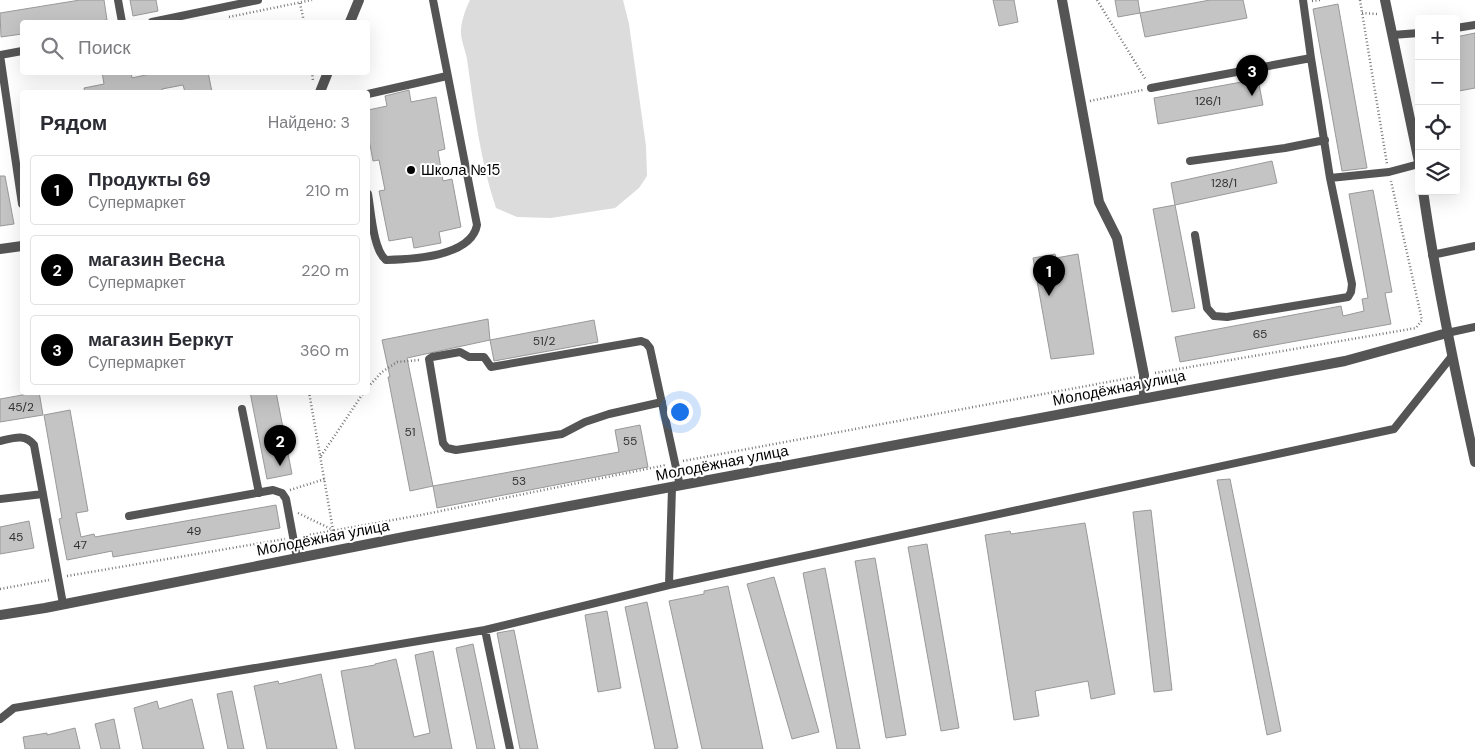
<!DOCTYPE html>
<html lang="ru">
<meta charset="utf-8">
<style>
:root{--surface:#fff;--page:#f2f2f3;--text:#2b2b33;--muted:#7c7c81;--line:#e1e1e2;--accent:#000}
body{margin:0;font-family:"DM Sans",sans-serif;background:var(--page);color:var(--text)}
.controls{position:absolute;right:15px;top:15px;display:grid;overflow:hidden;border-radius:5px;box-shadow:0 5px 20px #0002}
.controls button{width:45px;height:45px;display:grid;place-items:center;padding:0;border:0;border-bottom:1px solid var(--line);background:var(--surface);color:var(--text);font:25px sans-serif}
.you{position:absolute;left:679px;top:411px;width:18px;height:18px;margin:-12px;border:4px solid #fff;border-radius:50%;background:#1a73e8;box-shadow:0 0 0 8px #1a73e833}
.badge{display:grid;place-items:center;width:32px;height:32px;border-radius:50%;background:var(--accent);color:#fff;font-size:16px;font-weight:700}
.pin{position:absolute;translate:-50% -41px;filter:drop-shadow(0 1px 2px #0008)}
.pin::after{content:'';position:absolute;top:26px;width:18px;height:15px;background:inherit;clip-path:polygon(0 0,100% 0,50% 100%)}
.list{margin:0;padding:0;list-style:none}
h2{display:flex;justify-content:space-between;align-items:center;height:65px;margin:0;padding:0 20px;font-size:21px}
h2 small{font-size:16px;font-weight:400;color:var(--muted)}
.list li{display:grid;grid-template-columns:32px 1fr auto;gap:15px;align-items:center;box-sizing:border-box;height:70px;margin:0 10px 10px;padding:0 10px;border:1px solid var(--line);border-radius:5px}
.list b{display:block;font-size:19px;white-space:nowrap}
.list p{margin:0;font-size:16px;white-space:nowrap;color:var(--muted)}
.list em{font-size:16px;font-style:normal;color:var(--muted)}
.icon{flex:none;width:28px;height:28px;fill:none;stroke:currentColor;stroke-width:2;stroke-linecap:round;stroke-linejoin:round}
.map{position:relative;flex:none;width:1475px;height:749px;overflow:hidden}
.search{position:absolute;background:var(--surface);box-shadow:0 5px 20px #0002;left:20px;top:20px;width:350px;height:55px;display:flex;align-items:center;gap:12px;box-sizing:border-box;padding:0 18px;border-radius:5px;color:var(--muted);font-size:19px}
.panel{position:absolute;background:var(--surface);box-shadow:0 5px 20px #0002;left:20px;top:90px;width:350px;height:305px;border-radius:5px}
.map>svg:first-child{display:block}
</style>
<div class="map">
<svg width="1475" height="749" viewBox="0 0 1475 749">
<rect width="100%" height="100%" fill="#fff"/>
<path fill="#dcdcdc" d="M470,0H623L629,24L646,146L647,176L639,188L615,208L551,218L517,217L496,208C480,161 474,108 467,59C465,49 460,38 461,29C462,19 466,8 470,0Z"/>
<path fill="#c4c4c4" stroke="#999" d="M80,0H104L107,20L92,22H22V34L1,37L0,13Z
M130,0H156L158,11L133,16Z
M993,0H1014L1018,22L999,26Z
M1115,0H1138L1140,13L1118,17Z
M1210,0H1243L1247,18L1145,37L1140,13Z
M1338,4L1367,168L1342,171L1313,9Z
M1475,33V88L1459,91L1456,76V37Z
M102,72H131L132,78L159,72H208L212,92H185L183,85L162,89L163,92H85L84,88L104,84Z
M1258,79L1263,105L1158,124L1154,98Z
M409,90L411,102L436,97L445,149L438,151L443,181L452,179L461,227L439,232L441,243L414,248L412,237L389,241L379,191L385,190L379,160L373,161L368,134V110L387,106L385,96Z
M1272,161L1277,183L1175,205L1171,183Z
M0,176H5L14,224L0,226Z
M1373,190L1392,292L1385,293L1391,324L1180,362L1175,337L1341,306L1343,316L1364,311L1362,299L1368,298L1349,194Z
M1175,205L1195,308L1172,312L1153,209Z
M1055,254L1056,258L1078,254L1094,354L1051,359L1033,258Z
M488,319L490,340L407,358L433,486L410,491L388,377H390L382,340Z
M594,320L598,342L494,361L490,340Z
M39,392L43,415L0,422V399Z
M250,392H276L292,474L267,479Z
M70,410L88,511L76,513L81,537L94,534L95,537L276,505L280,528L113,557L112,551L67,560L59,519L62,518L44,415Z
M640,425L648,467L437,508L433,486L619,452L615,430Z
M1230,479L1281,731L1267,735L1217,480Z
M1151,510L1172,690L1154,692L1133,512Z
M29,521L34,548L0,554V527Z
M1085,523L1115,694L1091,699L1088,681L1035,691L1039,716L1014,720L985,535L1010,531L1011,534Z
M927,544L959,728L941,731L908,547Z
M875,558L906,735L886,738L855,561Z
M825,568L860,749H837L803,573Z
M774,577L819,732L792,739L747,584Z
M728,586L763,749H702L669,601L704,594V591Z
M647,602L678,748L673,749H655L625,607Z
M607,611L621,688L598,692L585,615Z
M514,630L538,749H520L497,633Z
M473,644L495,749H477L456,648Z
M433,651L452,749H355L341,671L375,665V664L396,659L414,737L430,733L415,655Z
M321,674L337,749H267L254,686L278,681L279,684Z
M232,691L244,749H228L217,694Z
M192,699L204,749H143L134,708L157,701L159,709Z
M114,719L120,749H101L95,724Z
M75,728L80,749H25L23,737L47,733V735Z"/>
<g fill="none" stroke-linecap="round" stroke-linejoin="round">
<path stroke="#777" stroke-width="2.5" stroke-dasharray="1 2.5" stroke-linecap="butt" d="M1097,0L1146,80
M1360,0L1387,164
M1312,1L1320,0
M300,3L304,22
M1362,13L1378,14
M229,17L312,0
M312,72L313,81
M1090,101L1143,90
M1155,373L1416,328L1422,320L1391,181
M368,387L382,372L397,362L419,360
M321,456L364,392
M683,461L1135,377
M290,490L325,479
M298,513L333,530L309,392
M303,536L421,515L666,465
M67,576L285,539
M0,589L49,580"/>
<path stroke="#555" stroke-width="8" d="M118,0L122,22
M1303,0L1311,58
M152,22L258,0
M1456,28L1475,25
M1392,35L1419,33
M0,55L22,204
M0,55L22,51
M1151,88L1311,58L1330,178L1389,172L1419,164
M368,94L447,76
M1190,161L1285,148L1325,140
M368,194C371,210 373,250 386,260C412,259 471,257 477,225L433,0
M1195,235L1207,308L1214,316L1227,317L1348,297L1351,292L1352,284L1330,178
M1432,255L1475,246
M1447,333L1475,327
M662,402L609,414L585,422L562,434L456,450L447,448L443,443L429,359L432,357L460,352L469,357H484L491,367L641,341L646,343L650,348L680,486
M242,409L259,493
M0,441C13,438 25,433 34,445L63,604
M0,499L43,494
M129,516L273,490L282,493L286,499L297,558
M669,585L672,488
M485,630L510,749
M0,719L14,708L485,630L669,585L1394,429L1452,356"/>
<path stroke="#555" stroke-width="10" d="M1062,0L1099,202L1117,238L1144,375V398
M1385,0L1419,162
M350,22L359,0
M320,92L328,72
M1423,191C1436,282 1455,372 1475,462
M0,249L22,246
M0,615L45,608L409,536L1345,361L1447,333"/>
</g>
<circle fill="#000" stroke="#fff" stroke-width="2" cx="411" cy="170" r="5"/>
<g text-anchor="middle" stroke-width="4" stroke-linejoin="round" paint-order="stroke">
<g font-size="12" fill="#313131">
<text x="1208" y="105">126/1</text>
<text x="1224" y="187">128/1</text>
<text x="1260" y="338">65</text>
<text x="544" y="345">51/2</text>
<text x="21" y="411">45/2</text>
<text x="410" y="436">51</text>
<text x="630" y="445">55</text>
<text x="519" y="485">53</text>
<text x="194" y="535">49</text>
<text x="16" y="541">45</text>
<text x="80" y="549">47</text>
</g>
<g font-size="15" fill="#000" stroke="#fff" text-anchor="start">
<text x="421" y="175">Школа №15</text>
</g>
<g font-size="15" fill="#000" stroke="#fff">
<text transform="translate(1119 388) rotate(-11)" y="5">Молодёжная улица</text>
<text transform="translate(722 463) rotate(-11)" y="5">Молодёжная улица</text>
<text transform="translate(323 538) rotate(-11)" y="5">Молодёжная улица</text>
</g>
</g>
</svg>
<div class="controls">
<button>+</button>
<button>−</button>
<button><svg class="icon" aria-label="locate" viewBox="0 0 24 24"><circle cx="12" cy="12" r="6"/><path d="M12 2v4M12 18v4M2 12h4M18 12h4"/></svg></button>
<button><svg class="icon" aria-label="layers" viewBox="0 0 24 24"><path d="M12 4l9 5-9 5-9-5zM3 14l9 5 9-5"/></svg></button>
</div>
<div class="you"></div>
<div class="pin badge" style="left:1049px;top:296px">1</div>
<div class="pin badge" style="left:280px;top:466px">2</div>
<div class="pin badge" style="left:1252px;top:96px">3</div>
<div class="search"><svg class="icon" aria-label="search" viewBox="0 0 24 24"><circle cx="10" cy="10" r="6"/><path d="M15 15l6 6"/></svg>Поиск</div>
<section class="panel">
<h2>Рядом<small>Найдено: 3</small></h2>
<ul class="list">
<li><span class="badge">1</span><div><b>Продукты 69</b><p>Супермаркет</p></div><em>210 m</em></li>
<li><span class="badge">2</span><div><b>магазин Весна</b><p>Супермаркет</p></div><em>220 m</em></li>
<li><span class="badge">3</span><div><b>магазин Беркут</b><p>Супермаркет</p></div><em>360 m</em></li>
</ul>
</section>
</div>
